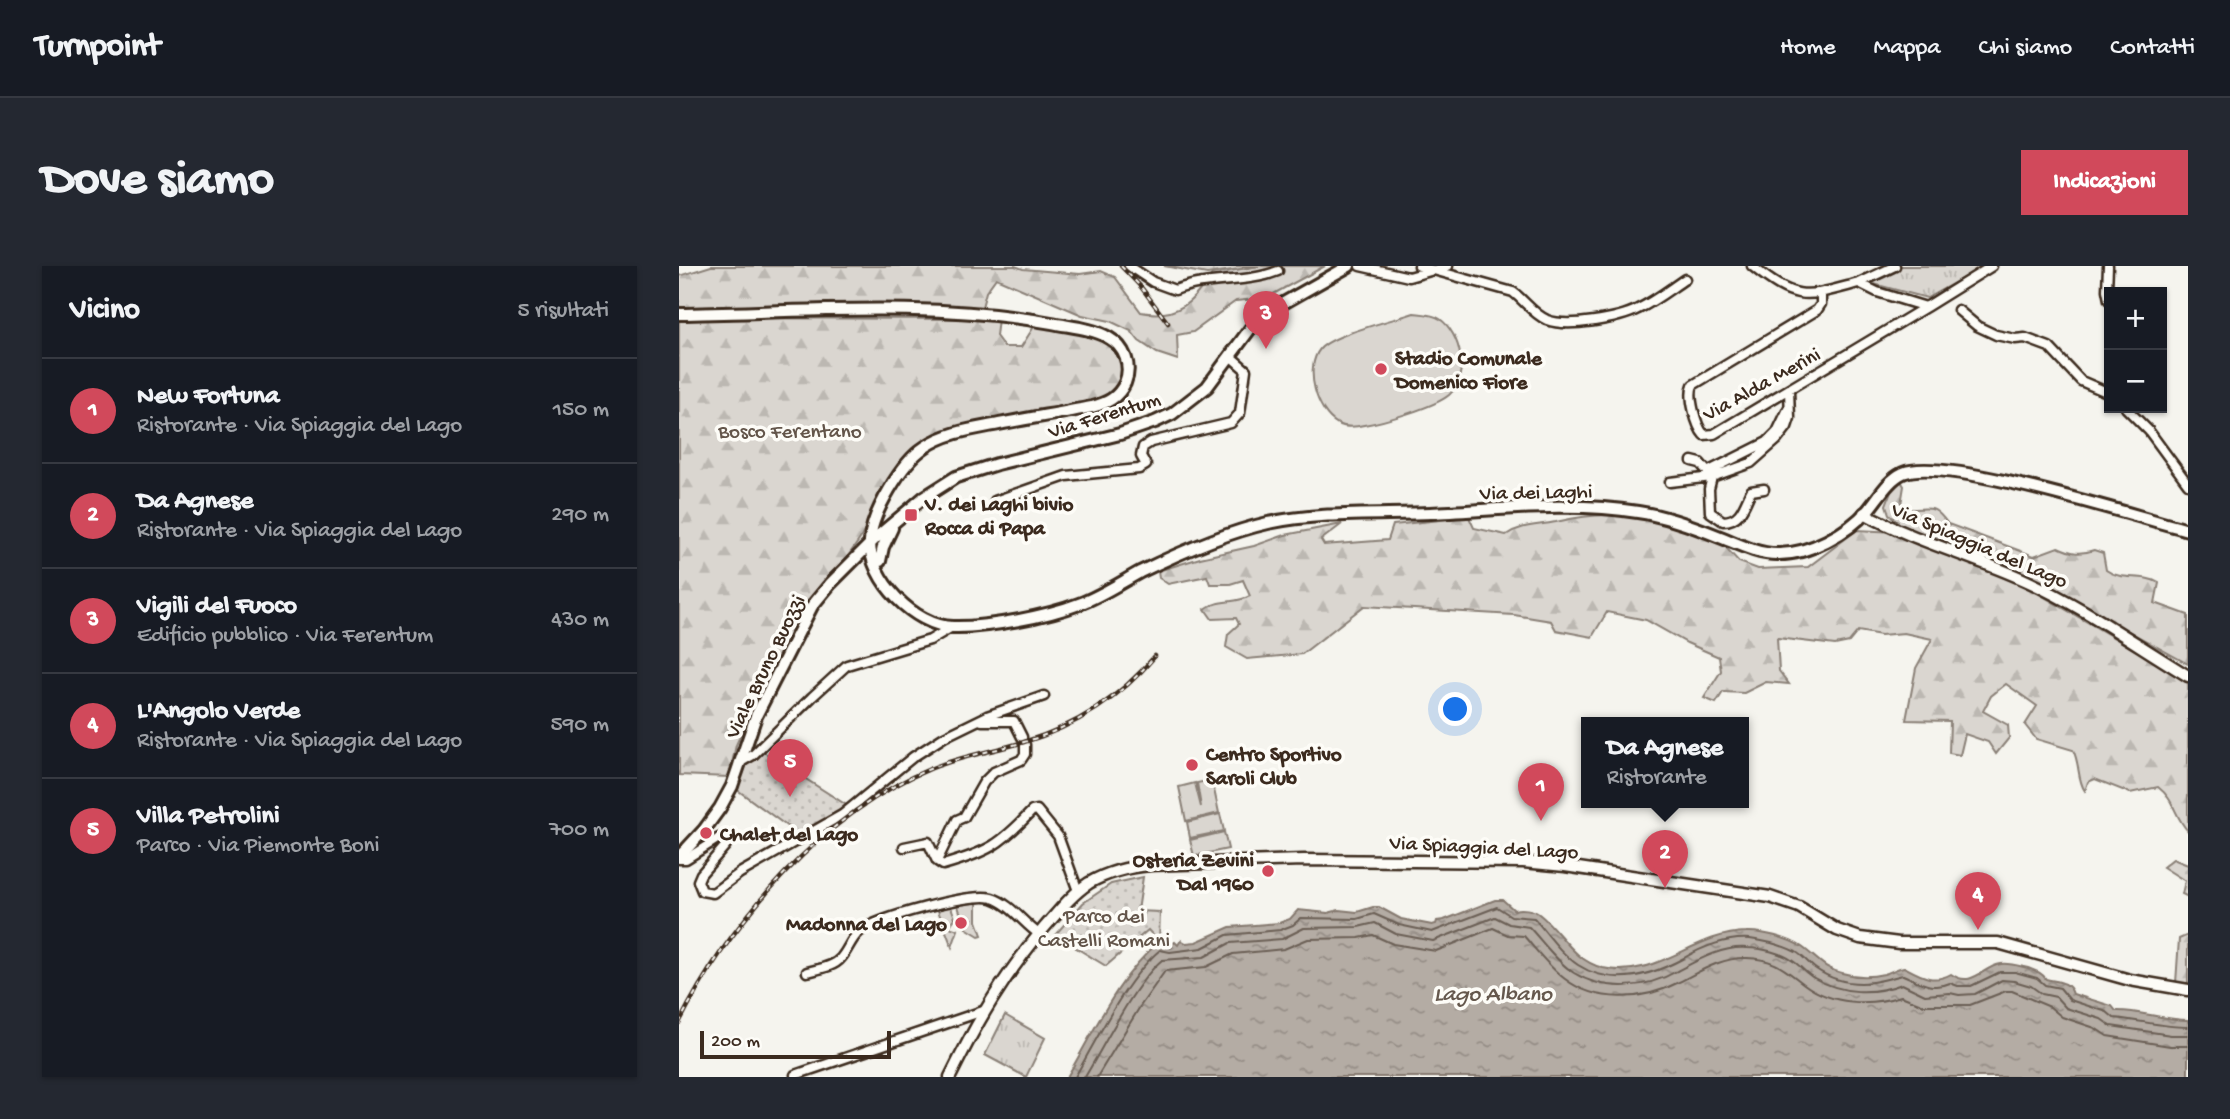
<!DOCTYPE html>
<html lang="it">
<meta charset="utf-8">
<style>
:root{--surface:#171b24;--page:#242831;--text:#f1f3f6;--muted:#9ea1a6;--line:#363941;--accent:#d1495b}
body{margin:0;font-family:"Gochi Hand",sans-serif;background:var(--page);color:var(--text)}
.controls{position:absolute;right:21px;top:21px;display:grid;overflow:hidden;border-radius:0px;box-shadow:0 2px 5px #0004}
.controls button{width:63px;height:63px;display:grid;place-items:center;padding:0;border:0;border-bottom:2px solid var(--line);background:var(--surface);color:var(--text);font:35px sans-serif}
.scale{position:absolute;left:21px;bottom:18px;width:191px;box-sizing:border-box;padding-left:7px;border:4px solid #3b2a1e;border-top:0;font-size:19px;line-height:24px;white-space:nowrap;color:#3b2a1e;-webkit-text-stroke:5px #fdfcf7;paint-order:stroke}
.you{position:absolute;left:777px;top:444px;width:24px;height:24px;margin:-18px;border:5px solid #fff;border-radius:50%;background:#1a73e8;box-shadow:0 0 0 10px #1a73e833}
.badge{display:grid;place-items:center;width:46px;height:46px;border-radius:50%;background:var(--accent);color:#fff;font-size:23px;font-weight:700}
.pin{position:absolute;translate:-50% -58px;filter:drop-shadow(0 2px 4px #0008)}
.pin::after{content:'';position:absolute;top:37px;width:24px;height:21px;background:inherit;clip-path:polygon(0 0,100% 0,50% 100%)}
.popup{position:absolute;left:902px;top:451px;width:168px;height:91px;box-sizing:border-box;display:grid;place-content:center;border-radius:0px;background:var(--surface);filter:drop-shadow(0 2px 5px #0005);font-size:23px;white-space:nowrap;color:var(--muted)}
.popup b{font-size:26px;color:var(--text)}
.popup::after{content:'';position:absolute;left:50%;top:100%;margin-left:-14px;border:14px solid transparent;border-top-color:var(--surface)}
.list{margin:0;padding:0;list-style:none}
h2{display:flex;justify-content:space-between;align-items:center;height:91px;margin:0;padding:0 28px;font-size:30px}
h2 small{font-size:23px;font-weight:400;color:var(--muted)}
.list li{display:grid;grid-template-columns:46px 1fr auto;gap:21px;align-items:center;box-sizing:border-box;height:105px;padding:0 28px;border-top:2px solid var(--line)}
.list b{display:block;font-size:26px;white-space:nowrap}
.list p{margin:0;font-size:23px;white-space:nowrap;color:var(--muted)}
.list em{font-size:23px;font-style:normal;color:var(--muted)}
.map{position:relative;flex:none;width:1509px;height:811px;overflow:hidden;border-radius:0px}
header{display:flex;align-items:center;gap:42px;box-sizing:border-box;height:98px;padding:0 35px;background:var(--surface);border-bottom:2px solid var(--line)}
header strong{font-size:33px}
nav{display:flex;gap:38px;margin-inline-start:auto;font-size:24px}
.intro{display:flex;align-items:center;justify-content:space-between;box-sizing:border-box;height:168px;padding:0 42px}
h1{margin:0;font-size:49px}
.button{padding:18px 32px;border-radius:0px;background:var(--accent);color:#fff;font-size:24px;font-weight:700}
main{display:flex;gap:42px;padding:0 42px}
aside{flex:1;background:var(--surface);border-radius:0px;box-shadow:0 2px 5px #0004}
.map>svg:first-child{display:block}
</style>
<header>
<strong>Turnpoint</strong>
<nav><a>Home</a><a>Mappa</a><a>Chi siamo</a><a>Contatti</a></nav>
</header>
<div class="intro"><h1>Dove siamo</h1><a class="button">Indicazioni</a></div>
<main>
<aside>
<h2>Vicino<small>5 risultati</small></h2>
<ul class="list">
<li><span class="badge">1</span><div><b>New Fortuna</b><p>Ristorante · Via Spiaggia del Lago</p></div><em>150 m</em></li>
<li><span class="badge">2</span><div><b>Da Agnese</b><p>Ristorante · Via Spiaggia del Lago</p></div><em>290 m</em></li>
<li><span class="badge">3</span><div><b>Vigili del Fuoco</b><p>Edificio pubblico · Via Ferentum</p></div><em>430 m</em></li>
<li><span class="badge">4</span><div><b>L'Angolo Verde</b><p>Ristorante · Via Spiaggia del Lago</p></div><em>590 m</em></li>
<li><span class="badge">5</span><div><b>Villa Petrolini</b><p>Parco · Via Piemonte Boni</p></div><em>700 m</em></li>
</ul>
</aside>
<div class="map">
<svg width="1509" height="811" viewBox="0 0 1509 811">
<defs>
<pattern id="grass-tufts" width="24" height="20" patternUnits="userSpaceOnUse" patternTransform="scale(1.75)"><rect width="24" height="20" fill="#dad6d0"/><path d="M3 7l-1-3M5 7V3M7 7l1-3M15 17l-1-3M17 17v-4M19 17l1-3" fill="none" stroke="#bcb8b2"/></pattern>
<pattern id="forest-firs" width="22" height="20" patternUnits="userSpaceOnUse" patternTransform="scale(1.75)"><rect width="22" height="20" fill="#dad6d0"/><path d="M5 1l3.5 6h-7zM16 11l3.5 6h-7z" fill="#bcb8b2"/></pattern>
<pattern id="wetland-marsh" width="20" height="14" patternUnits="userSpaceOnUse" patternTransform="scale(1.75)"><rect width="20" height="14" fill="#dad6d0"/><path d="M1 5h8M5 5V1M11 12h8M15 12V8" fill="none" stroke="#bcb8b2"/></pattern>
<pattern id="park-dots" width="8" height="8" patternUnits="userSpaceOnUse" patternTransform="scale(1.75)"><rect width="8" height="8" fill="#dad6d0"/><path d="M2 2h.1M6 6h.1" fill="none" stroke="#bcb8b2" stroke-width="1.8" stroke-linecap="round"/></pattern>
<pattern id="water-ripples" width="26" height="14" patternUnits="userSpaceOnUse" patternTransform="scale(1.75)"><rect width="26" height="14" fill="#b4aca4"/><path d="M2 4q2-2 4 0t4 0M15 11q2-2 4 0t4 0" fill="none" stroke="#948c85"/></pattern>
</defs>
<rect width="100%" height="100%" fill="#f5f4ee"/>
<filter id="ink" filterUnits="userSpaceOnUse"><feTurbulence type="fractalNoise" baseFrequency=".0143" numOctaves="2"/><feDisplacementMap in="SourceGraphic" scale="14" xChannelSelector="R" yChannelSelector="G"/><feConvolveMatrix kernelMatrix="1 2 1 2 8 2 1 2 1" color-interpolation-filters="sRGB"/></filter>
<g filter="url(#ink)">
<path fill="url(#grass-tufts)" stroke="#8a8077" stroke-width="2" d="M1220,0H1305L1248,32L1191,17Z
M298,635V655L303,669L300,670L287,662L293,653L282,649L278,637Z
M271,638L276,652L270,661L279,664L273,681L258,642Z
M326,749L366,772L347,811L306,789Z"/>
<path fill="url(#forest-firs)" stroke="#8a8077" stroke-width="2" d="M32,0H336L344,3L401,8L422,5L436,11L462,46C500,53 513,36 533,8L580,0H646L587,32L557,35L514,66L498,69L499,94L478,87L460,75L452,65L431,55L403,49L317,12L307,26L303,41L0,43V10Z
M0,52L319,53L317,70L325,81H342L356,59L410,66L437,81L447,106L431,132L239,180L222,197L181,273L159,304L132,333L68,454L57,479L50,511L0,509Z
M1222,215L1225,220L1222,238L1227,243C1251,244 1253,236 1269,258L1355,290L1379,281C1392,287 1401,289 1415,284L1424,287L1427,304C1443,316 1463,307 1480,317L1476,337L1509,349V398L1332,300L1223,260L1210,248L1207,239L1212,226Z
M928,249L965,251L1042,276L1060,296L1079,303L1129,301L1178,264L1217,266L1326,308L1509,415V565C1495,550 1496,534 1479,521L1451,527L1416,513L1409,516L1406,525C1398,514 1401,497 1394,484L1357,473L1346,459L1358,440L1327,418L1312,430L1304,445L1329,459L1330,472L1317,488L1309,476L1286,468L1281,489L1270,487L1271,455L1227,454L1237,402L1253,373L1225,367L1202,369L1179,365L1170,376L1156,379L1098,372L1100,405L1110,418L1087,416L1065,427L1044,426L1037,437L1025,432L1042,405L1040,391L1008,377L967,354L928,346L913,371L877,364L872,355L835,349L685,340L623,388L568,393L547,381L549,368L560,358L557,352L533,353L526,343C539,333 556,338 571,330L564,314L551,318H531L528,310L489,318L480,312L479,305L521,292L575,280L606,269L663,258L642,274L645,279L709,274L714,259L790,251L795,262L827,269C843,258 858,260 877,256C894,252 910,249 928,249Z
M1494,593L1509,599V631L1503,628L1506,615L1484,601Z
M1509,669V717H1497L1500,673Z"/>
<path fill="url(#wetland-marsh)" stroke="#8a8077" stroke-width="2" d="M485,0H580L528,8Z"/>
<path fill="url(#park-dots)" stroke="#8a8077" stroke-width="2" d="M80,483L172,542L124,572L53,520L60,497Z
M464,611L459,645L481,646L480,676L469,664L427,700L376,669L404,637L432,618Z"/>
<path fill="#dad6d0" stroke="#8a8077" stroke-width="2" d="M735,47C744,48 754,48 761,53C782,68 791,110 770,129C756,141 704,156 685,159C677,161 667,162 659,158C637,146 625,102 641,83C654,68 715,54 735,47Z
M533,514L540,547L507,555L500,521L516,517L522,541L518,517Z
M541,548L545,565L511,572L508,556Z
M545,566L549,583L515,590L511,574Z"/>
<path fill="url(#water-ripples)" stroke="#84786e" stroke-width="2" d="M816,634H824L835,644C842,642 854,643 860,648C883,666 893,694 924,702C977,714 1015,667 1067,666C1083,665 1109,672 1123,681C1137,691 1145,703 1163,707C1176,711 1192,711 1205,708C1212,706 1218,702 1225,701C1242,710 1254,718 1272,708C1294,723 1304,700 1322,698C1331,697 1340,700 1349,702C1357,705 1362,706 1367,713C1379,716 1390,715 1394,728L1433,740L1437,745C1459,744 1484,754 1509,754V811H388C414,767 440,709 480,676L490,679L496,676L499,679L502,674L507,677L517,676L551,661L600,657L611,653L619,644L649,647L660,644L678,646L694,641H700L722,653L753,659L757,658L758,655L765,654Z"/>
<g fill="none" stroke-linecap="round" stroke-linejoin="round">
<path stroke="#6b5e54" stroke-width="2" d="M396,811C418,773 448,711 481,684L491,686L523,682L548,669L601,664L614,659L622,652L678,653L695,648L720,659L753,666L818,641L832,650L855,652C869,668 881,687 899,699C933,721 972,710 1005,692C1023,681 1049,671 1071,673C1086,675 1103,679 1117,686C1124,690 1130,698 1137,703C1150,712 1167,717 1182,717C1197,717 1210,712 1224,709C1240,716 1253,725 1271,717L1279,720H1292L1321,706H1336L1358,712L1366,719L1381,722L1391,734L1428,746L1435,752C1459,754 1484,761 1509,761
M406,811C425,780 456,716 483,694L525,691L551,677L603,673L625,662L679,661L696,657L717,668L754,675L816,651L830,658L850,661C864,676 877,695 895,707C926,726 967,723 998,705C1019,694 1043,680 1068,682C1083,682 1103,687 1114,695C1122,700 1127,708 1135,712C1163,728 1194,729 1223,718L1246,729L1271,727L1280,729L1296,728L1323,714L1335,715L1352,720L1363,728L1377,731L1387,742L1422,753L1432,760L1492,769H1509
M418,811L462,739L486,705L527,701L554,688L605,683L629,673L680,672L694,669L714,678L757,685L814,662L829,669L845,670C858,685 870,701 886,713C917,737 964,735 998,717C1020,706 1042,691 1068,692C1096,693 1105,703 1125,718C1153,739 1191,740 1222,730L1245,739H1291L1327,725H1333L1371,741L1383,751L1416,762L1428,770L1491,780H1509"/>
<g stroke="#3b2a1e" stroke-width="13">
<path id="minor" d="M450,0L474,16L496,24C529,11 566,18 599,5
M681,0L730,11L769,0
M740,0L834,26C846,35 854,48 868,54C888,62 940,53 959,43C976,35 991,23 1006,13
M1073,0C1119,37 1126,31 1180,17L1198,26L1247,41L1035,168L1025,169C1017,160 1009,130 1014,119L1138,44L1142,38V27
M1429,0L1428,24L1430,34
M1180,17L1216,0
M1247,41L1313,0
M1279,44L1298,60L1317,69L1336,73L1346,72L1370,81L1402,115L1430,127
M1447,142L1470,165L1509,218
M1013,195L1021,197L1033,211
M1032,204L1088,176L1098,166L1110,141
M991,216L1033,211
M1085,223L1072,225C1065,239 1062,255 1044,255L1031,246L1030,223L1033,211L1072,197L1098,174L1108,161L1111,152L1110,124
M316,235L387,210L460,203L467,199L462,190L464,181L472,176L552,157L561,147L567,104L551,90
M303,455H335L343,471
M346,479V488L342,494L315,506L305,516L285,551L278,554L258,595L264,599C309,586 321,579 353,545L358,544L379,570L399,625
M60,497L74,489L133,431L168,399L251,374L273,361
M225,581L249,576L258,595
M0,593H7L40,572L46,573L47,579L22,608L19,615L23,625L34,627L61,607L163,549L234,491L265,471L308,450L365,430
M128,706C139,703 155,701 162,692C169,684 172,673 180,666C196,652 293,626 313,632C332,638 344,657 360,668
M116,809L304,745"/>
</g>
<g stroke="#3b2a1e" stroke-width="15">
<path id="tertiary" d="M1185,247C1237,276 1294,290 1348,315C1405,341 1456,378 1509,410
M271,811C299,754 324,711 365,662C379,646 392,629 410,617C429,606 449,601 471,599L625,594L844,596L886,600L1091,631L1120,641L1158,664L1181,672L1220,677H1319L1451,714L1509,724"/>
</g>
<g stroke="#3b2a1e" stroke-width="16">
<path id="secondary" d="M0,48C124,46 251,35 373,57C392,61 413,62 430,72C446,81 453,100 446,117C439,132 428,137 413,141C382,147 351,152 320,158C295,163 268,166 246,181C223,196 192,248 191,275C190,314 236,360 274,361C308,362 369,350 400,338C422,330 441,317 461,306C498,288 549,266 589,257C642,246 699,249 752,247C820,244 892,235 959,246C987,250 1014,260 1041,271C1059,278 1078,288 1098,288C1129,289 1169,267 1189,244C1200,231 1209,214 1224,207C1265,189 1458,251 1509,264
M201,295L204,281L213,262
M0,591L25,564L41,542L53,520L77,450L133,340L152,317L200,269L244,232L277,211L318,198L441,168L476,156L493,148L528,121L571,63L585,48L670,0"/>
</g>
<use href="#minor" stroke="#fdfcf7" stroke-width="8"/>
<use href="#tertiary" stroke="#fdfcf7" stroke-width="10"/>
<use href="#secondary" stroke="#fdfcf7" stroke-width="10"/>
<g stroke="#3b2a1e" stroke-width="4.5">
<path id="rail" d="M442,0L462,21L489,57
M0,757C53,653 144,547 253,502C283,490 315,485 345,476C398,460 441,432 476,390"/>
</g>
<use href="#rail" stroke="#fdfcf7" stroke-width="2" stroke-dasharray="5" stroke-linecap="butt"/>
</g>
</g>
<g fill="#d1495b" stroke="#fdfcf7" stroke-width="2.5">
<circle cx="702" cy="103" r="7"/>
<rect x="225" y="242" width="14" height="14" rx="3.5"/>
<circle cx="513" cy="499" r="7"/>
<circle cx="27" cy="567" r="7"/>
<circle cx="589" cy="605" r="7"/>
<circle cx="282" cy="657" r="7"/>
</g>
<g text-anchor="middle" stroke-width="7" stroke-linejoin="round" paint-order="stroke">
<g font-size="21" font-weight="bold" fill="#3b2a1e" stroke="#fdfcf7" text-anchor="start">
<text x="716" y="98">Stadio Comunale<tspan x="716" dy="24">Domenico Fiore</tspan></text>
<text x="246" y="244">V. dei Laghi bivio<tspan x="246" dy="24">Rocca di Papa</tspan></text>
<text x="527" y="494">Centro Sportivo<tspan x="527" dy="24">Saroli Club</tspan></text>
<text x="41" y="574">Chalet del Lago</text>
<text x="575" y="600" text-anchor="end">Osteria Zevini<tspan x="575" dy="24">Dal 1960</tspan></text>
<text x="268" y="664" text-anchor="end">Madonna del Lago</text>
</g>
<g font-size="21" fill="#3b2a1e" stroke="#fdfcf7">
<text transform="translate(1082 117) rotate(-29)" y="7">Via Alda Merini</text>
<text transform="translate(425 148) rotate(-17)" y="7">Via Ferentum</text>
<text transform="translate(857 225) rotate(-1)" y="7">Via dei Laghi</text>
<text transform="translate(1301 278) rotate(23)" y="7">Via Spiaggia del Lago</text>
<text transform="translate(85 400) rotate(-64)" y="7">Viale Bruno Buozzi</text>
<text transform="translate(805 580) rotate(3)" y="7">Via Spiaggia del Lago</text>
</g>
<g font-size="21" fill="#63554a" stroke="#fdfcf7">
<text x="111" y="171">Bosco Ferentano</text>
<text x="425" y="656">Parco dei<tspan x="425" dy="24">Castelli Romani</tspan></text>
</g>
<g font-size="23" font-style="italic" fill="#65584d" stroke="#fdfcf7">
<text x="814" y="734">Lago Albano</text>
</g>
</g>
</svg>
<div class="controls">
<button>+</button>
<button>−</button>
</div>
<div class="scale">200 m</div>
<div class="you"></div>
<div class="pin badge" style="left:862px;top:555px">1</div>
<div class="pin badge" style="left:986px;top:622px">2</div>
<div class="popup"><b>Da Agnese</b>Ristorante</div>
<div class="pin badge" style="left:587px;top:83px">3</div>
<div class="pin badge" style="left:1299px;top:664px">4</div>
<div class="pin badge" style="left:111px;top:531px">5</div>
</div>
</main>
